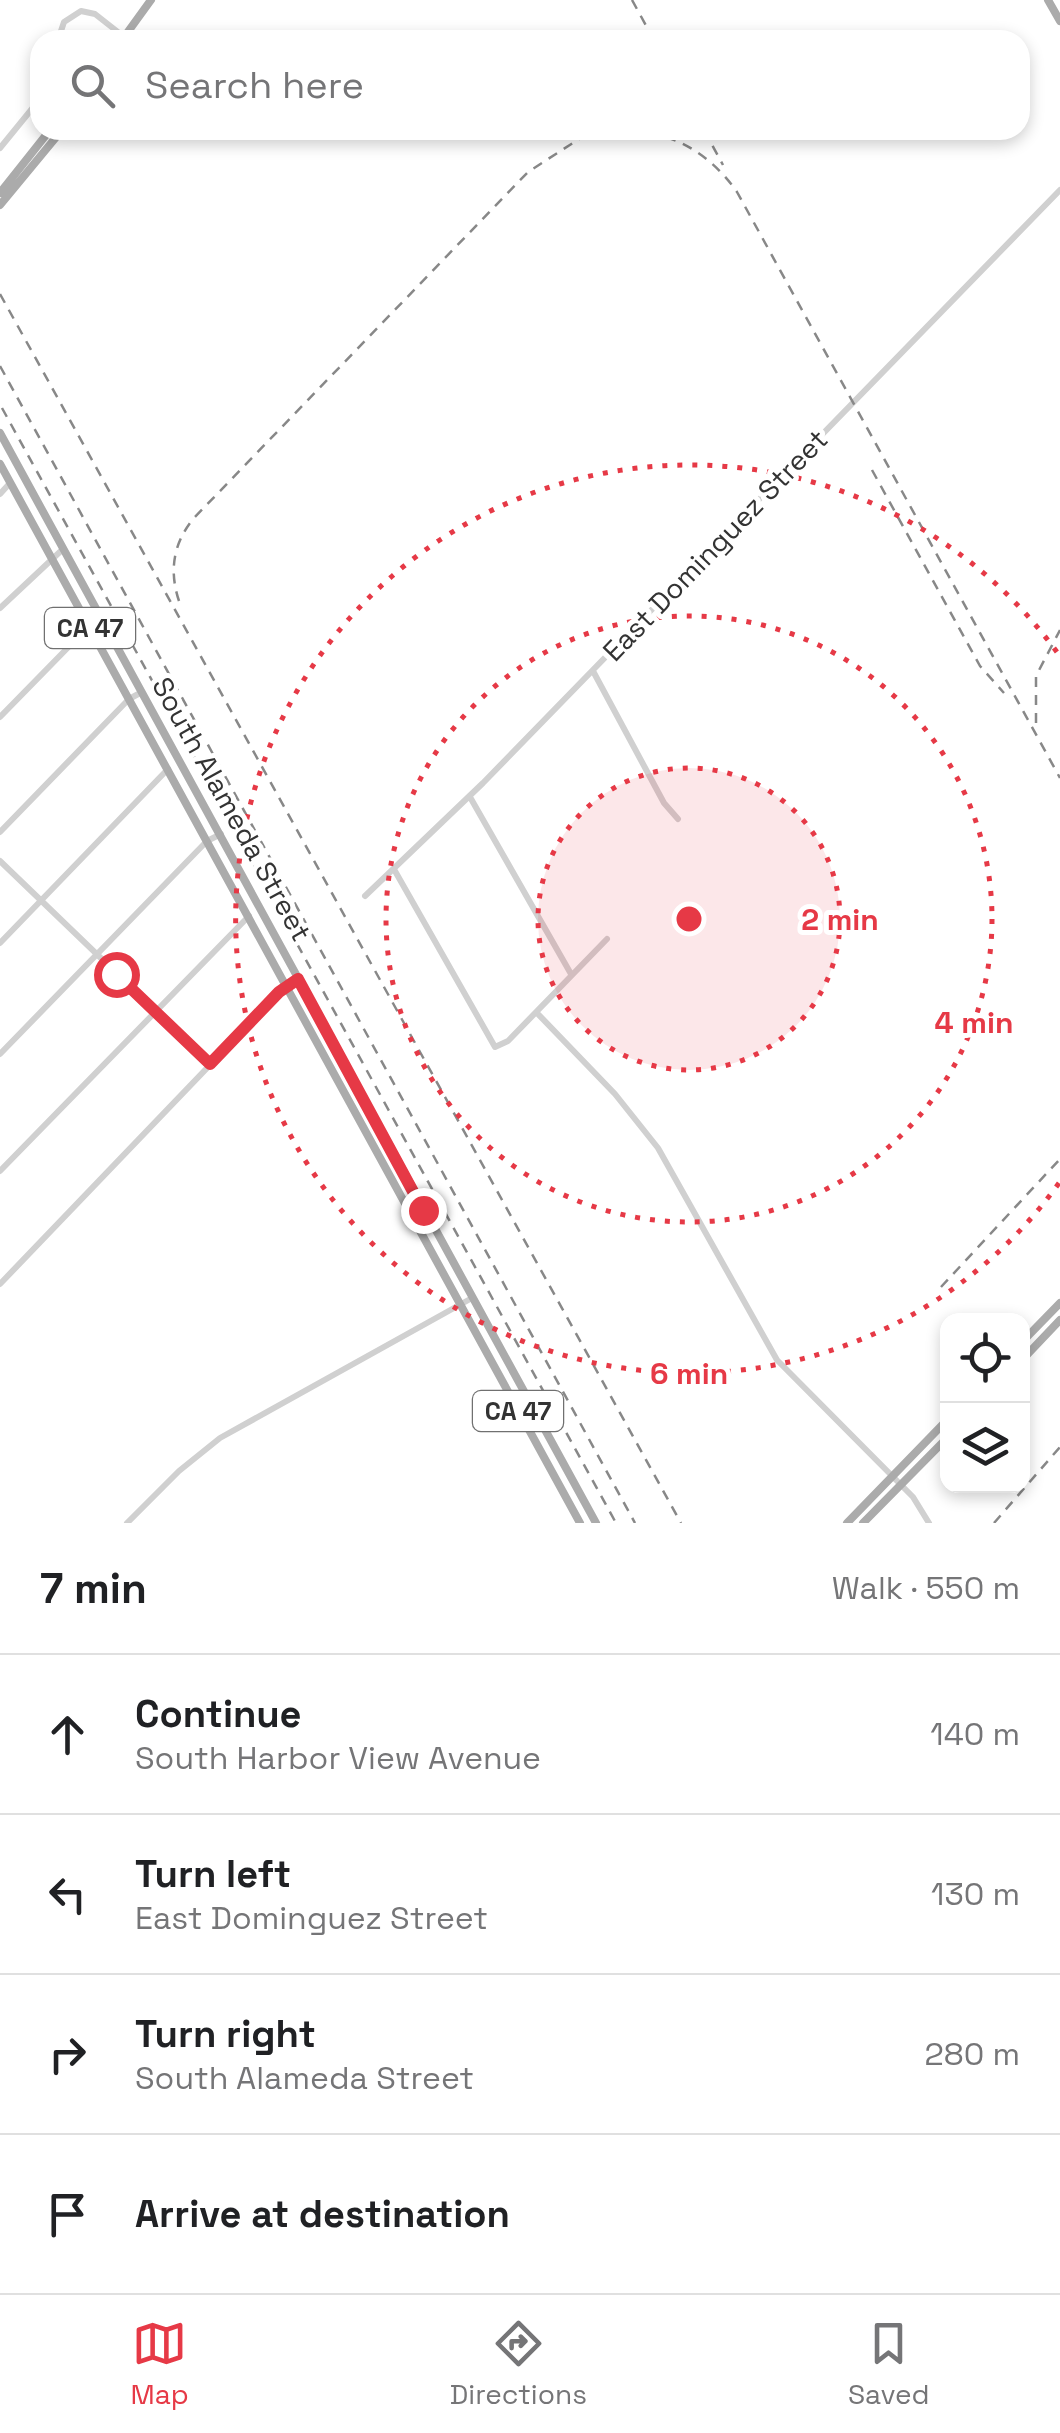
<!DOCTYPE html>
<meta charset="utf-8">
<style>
:root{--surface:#fff;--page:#f2f2f2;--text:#202124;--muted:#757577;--line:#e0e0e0;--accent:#e63946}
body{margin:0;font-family:"Space Grotesk",sans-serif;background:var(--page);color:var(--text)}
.controls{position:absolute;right:30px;bottom:30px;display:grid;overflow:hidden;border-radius:20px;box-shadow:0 5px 15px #0003}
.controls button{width:90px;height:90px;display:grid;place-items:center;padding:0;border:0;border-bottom:2px solid var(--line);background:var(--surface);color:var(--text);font:50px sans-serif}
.stop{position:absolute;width:30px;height:30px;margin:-22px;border:8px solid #e63946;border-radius:50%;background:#fff}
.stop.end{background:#e63946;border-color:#fff;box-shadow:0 2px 10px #0008}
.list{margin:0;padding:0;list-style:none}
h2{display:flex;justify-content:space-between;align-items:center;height:130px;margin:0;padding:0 40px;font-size:42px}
h2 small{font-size:32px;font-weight:400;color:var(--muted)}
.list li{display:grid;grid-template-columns:65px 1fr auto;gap:30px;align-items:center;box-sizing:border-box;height:160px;padding:0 40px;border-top:2px solid var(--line)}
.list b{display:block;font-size:38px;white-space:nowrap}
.list p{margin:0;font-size:32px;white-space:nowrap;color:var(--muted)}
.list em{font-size:32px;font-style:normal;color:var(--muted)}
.icon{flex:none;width:55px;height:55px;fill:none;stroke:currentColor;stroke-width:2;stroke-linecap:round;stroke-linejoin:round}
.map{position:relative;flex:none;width:1060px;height:1523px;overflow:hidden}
.search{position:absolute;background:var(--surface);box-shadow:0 5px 15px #0003;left:30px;right:30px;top:30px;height:110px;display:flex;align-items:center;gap:25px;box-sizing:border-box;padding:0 35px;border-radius:30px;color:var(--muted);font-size:38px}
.sheet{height:770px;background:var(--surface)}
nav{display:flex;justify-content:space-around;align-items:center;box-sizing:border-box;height:140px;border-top:2px solid var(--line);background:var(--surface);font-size:28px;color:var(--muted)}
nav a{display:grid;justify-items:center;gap:5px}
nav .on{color:var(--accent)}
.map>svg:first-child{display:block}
</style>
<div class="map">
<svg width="1060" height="1523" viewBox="0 0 1060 1523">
<rect width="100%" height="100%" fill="#fff"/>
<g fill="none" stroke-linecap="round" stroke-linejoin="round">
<path stroke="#d0d0d0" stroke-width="6" d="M58,40L64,22L81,11L95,14L123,36
M0,148L40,99
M0,494L10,483
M0,608L63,549
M593,671L664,803L678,819
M0,717L89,626
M470,797L571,974
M0,832L129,699L142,692
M0,861L211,1064
M395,871L495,1047L508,1041L607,939
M365,896L483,783L1060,190
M0,943L168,769
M537,1013L615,1094L658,1148L777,1360L913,1497L929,1523
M0,1054L207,841L221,834
M0,1171L249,916
M0,1284L279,993L299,979
M127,1523L179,1471L220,1438L472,1298"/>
<path stroke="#ababab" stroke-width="8" d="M1048,0L1060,21
M122,40L151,0
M0,193L50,130
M0,205L62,130
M0,433L596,1523
M0,464L580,1523
M1022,1342L1060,1303
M1022,1360L1060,1320
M847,1523L948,1419
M863,1523L948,1437"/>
<path stroke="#888" stroke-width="2.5" stroke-dasharray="10 8" stroke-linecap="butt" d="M632,0L654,40
M631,130C676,133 712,156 737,192L1060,778
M704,130L723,165
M0,294L681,1523
M0,366L635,1523
M2,408L616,1523
M872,470L980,666L1004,693
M179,601C169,571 173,544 193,519L528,172L579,139L621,130
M1036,723V676L1060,630
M941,1287L1060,1159
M994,1523L1060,1447"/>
</g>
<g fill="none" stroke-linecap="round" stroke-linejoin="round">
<path stroke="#e63946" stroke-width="12" d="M116,974L210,1064L279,992L298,979L423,1210"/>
</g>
<circle cx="689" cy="919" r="151" fill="#e63946" fill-opacity=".12"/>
<g fill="none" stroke="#e63946" stroke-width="5" stroke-dasharray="5 10">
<circle cx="689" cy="919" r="151"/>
<circle cx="689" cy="919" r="303"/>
<path d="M1059 1183A454 454 0 1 1 1059 655"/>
</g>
<g text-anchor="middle" stroke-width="10" stroke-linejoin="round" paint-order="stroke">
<g fill="#fff" stroke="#707070" stroke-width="2.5">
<rect x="45" y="608" width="90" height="40" rx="8"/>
<rect x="473" y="1391" width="90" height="40" rx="8"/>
</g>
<g font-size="25" font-weight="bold" fill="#333">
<text x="90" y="637">CA 47</text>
<text x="518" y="1420">CA 47</text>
</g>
<g font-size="28" fill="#333" stroke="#fff">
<text transform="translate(715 545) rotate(-46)" y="10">East Dominguez Street</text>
<text transform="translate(232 809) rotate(61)" y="10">South Alameda Street</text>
</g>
</g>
<circle cx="689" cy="919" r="15" fill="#e63946" stroke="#fff" stroke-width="5"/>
<g font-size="30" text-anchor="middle" font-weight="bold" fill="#e63946" stroke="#fff" stroke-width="10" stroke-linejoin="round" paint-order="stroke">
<text x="840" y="930">2 min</text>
<text x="974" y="1033">4 min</text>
<text x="689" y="1384">6 min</text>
</g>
</svg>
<div class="controls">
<button><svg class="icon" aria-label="locate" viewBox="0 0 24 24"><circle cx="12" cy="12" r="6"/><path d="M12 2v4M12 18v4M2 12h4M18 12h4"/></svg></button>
<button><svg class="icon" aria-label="layers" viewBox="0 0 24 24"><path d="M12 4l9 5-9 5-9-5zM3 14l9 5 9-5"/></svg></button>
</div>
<div class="stop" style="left:116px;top:974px"></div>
<div class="stop end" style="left:423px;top:1210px"></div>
<div class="search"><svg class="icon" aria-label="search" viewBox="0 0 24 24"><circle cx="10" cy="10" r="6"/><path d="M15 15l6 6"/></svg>Search here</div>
</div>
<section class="sheet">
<h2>7 min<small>Walk · 550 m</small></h2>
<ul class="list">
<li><svg class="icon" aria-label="ahead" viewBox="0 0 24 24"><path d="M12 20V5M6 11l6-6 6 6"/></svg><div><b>Continue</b><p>South Harbor View Avenue</p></div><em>140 m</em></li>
<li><svg class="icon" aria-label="left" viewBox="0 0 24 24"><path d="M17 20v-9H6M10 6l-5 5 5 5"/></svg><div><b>Turn left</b><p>East Dominguez Street</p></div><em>130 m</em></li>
<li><svg class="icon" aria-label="right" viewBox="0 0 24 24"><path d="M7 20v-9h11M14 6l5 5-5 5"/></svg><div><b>Turn right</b><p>South Alameda Street</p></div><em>280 m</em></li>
<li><svg class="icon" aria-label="arrive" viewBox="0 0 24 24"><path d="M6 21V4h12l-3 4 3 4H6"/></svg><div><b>Arrive at destination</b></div></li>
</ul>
</section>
<nav>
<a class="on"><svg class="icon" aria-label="map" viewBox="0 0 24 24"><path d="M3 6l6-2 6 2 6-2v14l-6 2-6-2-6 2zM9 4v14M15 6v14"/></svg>Map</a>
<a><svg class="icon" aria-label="directions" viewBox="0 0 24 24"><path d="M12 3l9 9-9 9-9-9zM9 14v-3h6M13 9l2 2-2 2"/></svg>Directions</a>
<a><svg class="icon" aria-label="saved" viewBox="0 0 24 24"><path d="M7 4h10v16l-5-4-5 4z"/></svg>Saved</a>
</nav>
